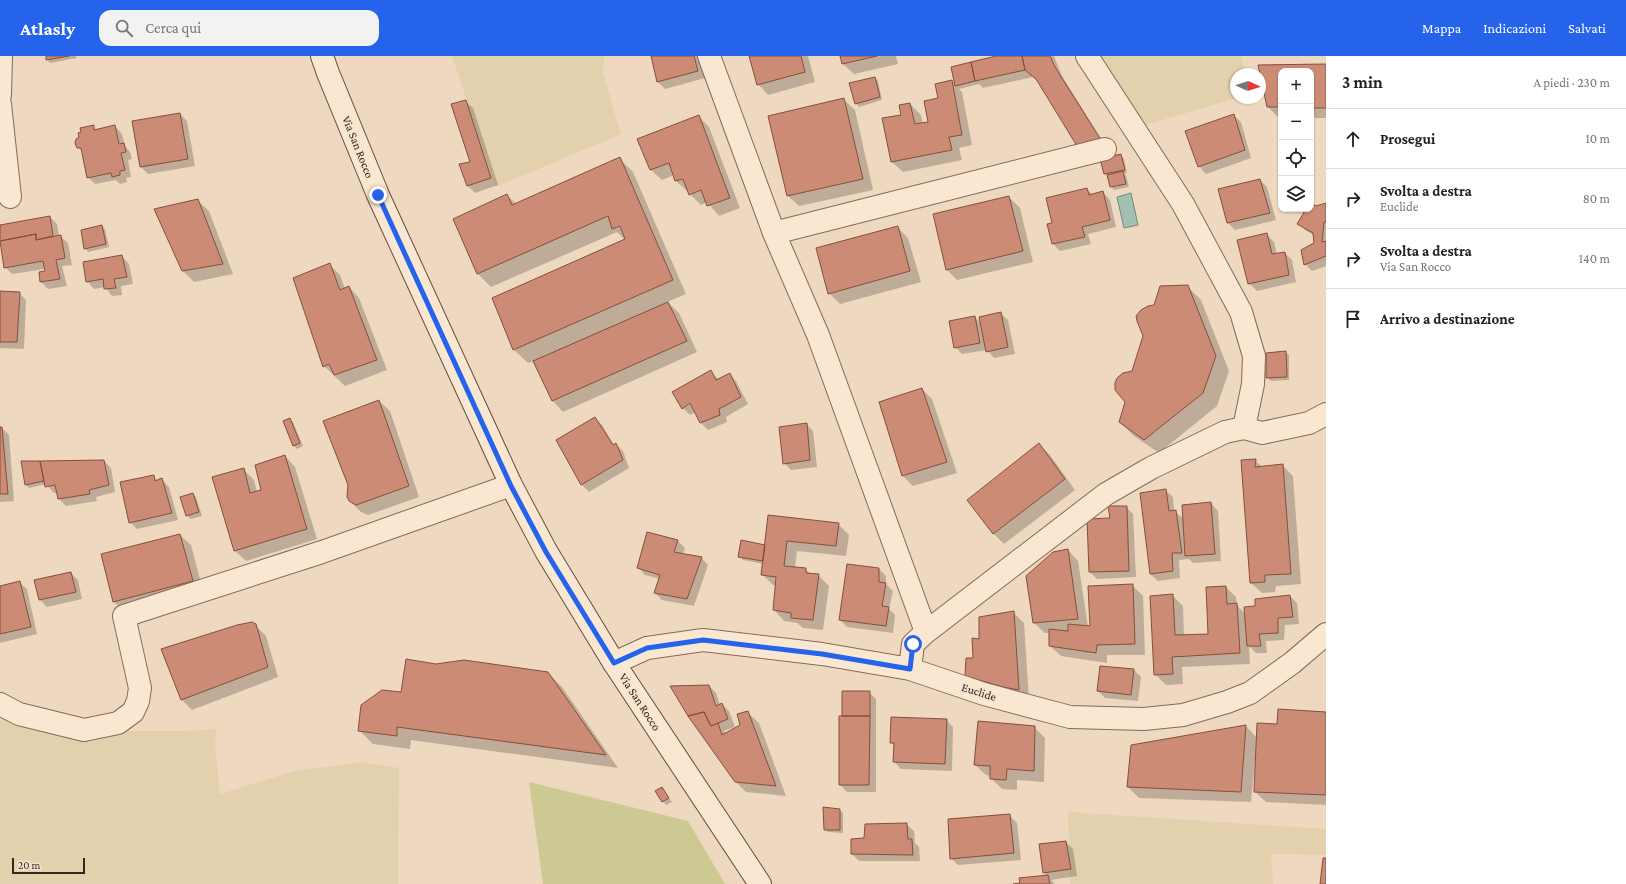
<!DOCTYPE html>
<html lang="it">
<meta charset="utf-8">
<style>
:root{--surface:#fff;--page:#f2f2f2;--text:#222;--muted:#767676;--line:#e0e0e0;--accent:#2563eb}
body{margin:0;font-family:"Crimson Pro",serif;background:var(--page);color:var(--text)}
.controls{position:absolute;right:12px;top:12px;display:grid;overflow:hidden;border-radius:8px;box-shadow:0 1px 3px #0004}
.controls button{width:36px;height:36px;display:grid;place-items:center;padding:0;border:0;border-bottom:1px solid var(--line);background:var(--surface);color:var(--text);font:20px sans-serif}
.compass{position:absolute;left:1230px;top:12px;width:36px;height:36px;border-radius:50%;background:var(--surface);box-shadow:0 1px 3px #0004;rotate:93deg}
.scale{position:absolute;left:12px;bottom:10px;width:73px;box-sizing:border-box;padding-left:4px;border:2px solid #36241c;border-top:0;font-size:11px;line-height:14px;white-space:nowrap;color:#36241c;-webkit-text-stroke:3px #f5e4cf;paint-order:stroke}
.stop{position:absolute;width:12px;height:12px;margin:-9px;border:3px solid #2563eb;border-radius:50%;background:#fff}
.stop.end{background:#2563eb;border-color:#fff;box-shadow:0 1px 4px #0008}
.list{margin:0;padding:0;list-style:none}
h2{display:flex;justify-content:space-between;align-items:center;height:52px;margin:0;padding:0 16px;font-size:17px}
h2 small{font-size:13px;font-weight:400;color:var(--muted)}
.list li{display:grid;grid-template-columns:26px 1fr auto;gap:12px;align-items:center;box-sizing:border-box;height:60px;padding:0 16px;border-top:1px solid var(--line)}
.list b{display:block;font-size:15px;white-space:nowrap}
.list p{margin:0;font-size:13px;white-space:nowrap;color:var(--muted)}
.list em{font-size:13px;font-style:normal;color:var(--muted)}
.icon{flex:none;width:22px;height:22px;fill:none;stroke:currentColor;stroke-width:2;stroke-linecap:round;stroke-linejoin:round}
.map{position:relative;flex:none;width:1326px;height:828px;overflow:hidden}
header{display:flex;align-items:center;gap:24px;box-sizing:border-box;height:56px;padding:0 20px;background:var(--accent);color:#fff}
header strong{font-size:19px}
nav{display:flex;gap:22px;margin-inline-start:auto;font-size:14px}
.search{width:280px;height:36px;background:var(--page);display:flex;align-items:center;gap:10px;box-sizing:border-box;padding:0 14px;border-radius:12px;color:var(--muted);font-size:15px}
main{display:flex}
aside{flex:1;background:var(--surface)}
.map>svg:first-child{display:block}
</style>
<header>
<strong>Atlasly</strong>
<div class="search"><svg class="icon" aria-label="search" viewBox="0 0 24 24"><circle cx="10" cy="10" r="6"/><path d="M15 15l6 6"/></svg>Cerca qui</div>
<nav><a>Mappa</a><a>Indicazioni</a><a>Salvati</a></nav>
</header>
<main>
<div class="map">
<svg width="1326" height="828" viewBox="0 0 1326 828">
<rect width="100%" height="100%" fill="#eed8bf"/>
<path fill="#e3d1ad" d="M452,0H604L603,17L621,78L496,131Z
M1098,0H1241L1246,18H1236V42H1237L1145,69Z
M0,658L111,675H181L216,673L215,688L220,738L295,715L363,706L399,712L398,828H0Z
M1068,756L1326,773V799L1271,798L1273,828H1070Z"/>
<path fill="#ccc993" d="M529,726L688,765L725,828H543Z"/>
<path fill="#a2c0b2" stroke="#6a8d7f" d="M1131,137L1138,169L1124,172L1117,141Z"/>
<path fill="#0003" d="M47,0H76L77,2L50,7L47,3Z
M652,0H699L705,22L665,33L658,26Z
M750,0H808L815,26L768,39L758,28Z
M841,0H896L898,8L854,18L843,8Z
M1001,0H1054L1062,20L1107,92L1033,21L983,32L979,28L959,33L962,36L972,89L959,92L962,104L903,116L892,106L902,60L910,48L921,59L923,68L929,67L940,43L952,25L956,30Z
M1326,9V62H1311V15H1281V62H1279L1268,51L1259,10Z
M875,22L878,25L882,44L859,51L856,47Z
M844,44L855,54L873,134L799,150L788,140Z
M465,45L473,52L498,129L475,137L468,130L460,109L472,106Z
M180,58L187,65L195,110L148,118L141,111Z
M1233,59L1241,66L1251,102L1206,118L1199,110Z
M698,60L709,71L740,152L719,160L707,146L701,149L690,138L689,135H687L676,125L674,119L662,124L651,114Z
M115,70L122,78L125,90L130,96L132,103L128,104L131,121L126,122L127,126L120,128L116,124L95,128L88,121L83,96L78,91L93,71L97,74Z
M1121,99L1124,103L1127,117L1124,118L1126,119L1129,131L1114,134L1111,131L1109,121L1105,118L1101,104Z
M619,102L633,116L686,238L667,246L679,257L697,296L563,356L553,345L534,305L528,307L514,294L493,242L625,184L617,176L491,231L477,217L507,139L516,148Z
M1260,124L1267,131L1276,164L1235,174L1228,167L1219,134Z
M1087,133L1093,139L1103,136L1110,144L1116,171L1088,178L1091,188L1060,195L1053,188L1048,169L1054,168Z
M1009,141L1020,152L1033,206L957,224L947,214Z
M198,145L209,155L233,218L194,226L183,215L155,153Z
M1326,148V210L1312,215L1305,208L1315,187V180L1305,174L1298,167L1307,153Z
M50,161L57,168L59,180H60L68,187L72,209L62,210L67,230L48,233L41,226L46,216L45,213L12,218L5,211L0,183V170Z
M101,170L105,173L109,191L88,196L85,192Z
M897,171L908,182L921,226L840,248L829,237Z
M1267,179L1274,186L1277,198L1285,197L1292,204L1296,226L1257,235L1249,227Z
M122,200L129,208L133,228L121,230L122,239L112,240L105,231L94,233L87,225Z
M329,208L340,219L345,233L349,231L359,242L387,314L345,330L324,310Z
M1187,230L1201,244L1229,315L1217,350L1159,397L1134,380L1120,366L1133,316L1155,250Z
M0,236L19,237L26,244L24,293L0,292Z
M1000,257L1008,264L1015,298L994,302L987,294L962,298L955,291L975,261L981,268Z
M1285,296L1289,299V324L1271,325L1267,321Z
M711,316L719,324L729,318L736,325L748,348L726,361L727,366L708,374L701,367L695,356L690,359L683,352Z
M922,333L932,343L957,417L913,430L903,420Z
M379,345L390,355L419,441L368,459L361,456L350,445Z
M595,362L602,369L614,389L616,388L623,395L629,412L589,436L582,429L557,384Z
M290,363L293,366L303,390L297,393L294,390L284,366Z
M806,368L813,375L817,411L791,414L784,407Z
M0,372H2L9,379L14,445L0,446Z
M1039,389L1050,399L1075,434L1004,488L994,478L969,444Z
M285,400L295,411L317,483L246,505L235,495L213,422L243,413L254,424L257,436L262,435Z
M1255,404L1262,411L1282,409L1293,420L1301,528L1276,530L1275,536L1262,537L1251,527L1242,405Z
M104,405L111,412L115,436L96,441L97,445L66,450L59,443L58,437H54L46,428L29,432L26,429Z
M153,420L158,425L162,424L169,431L178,464L137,473L130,466Z
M1165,434L1173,441L1174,455L1184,463L1211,447L1218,455L1221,505L1193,507L1189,503L1179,504L1180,522L1158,525L1150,518Z
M193,438L196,441L202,460L191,463L187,460L181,441Z
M1126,451L1133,458L1136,521L1097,523L1090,516L1088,464L1111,463Z
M838,468L849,479L846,500L797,495L795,512L805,513L812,519H818L829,530L823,574L803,572L797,567L784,565L774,554L776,530L773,529L762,518L764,508L743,504L739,500L764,490Z
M648,478L678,485L685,492L683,498L701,501L708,509L694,550L662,544L655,537L660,523L645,519L638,511Z
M180,479L191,489L203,535L124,556L114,546Z
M1068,494L1078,505L1088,571H1092L1132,529L1143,540L1145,599H1107V607L1061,600L1050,590V577H1045L1034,567Z
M879,513L886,520V528L893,535L889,553L895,559L893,577L847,571L840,564Z
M71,517L78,524L82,543L47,551L40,544Z
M19,526L27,533L37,578L0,587V531Z
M1226,531L1236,541L1237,549L1245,558L1256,551L1290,540L1297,547L1299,568L1285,569L1284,584L1266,585L1267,597H1256L1249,590L1250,608L1182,611L1183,628L1166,629L1155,618L1172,539L1183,550L1184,580L1209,579Z
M1013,556L1024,567L1029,644L977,630L966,619L981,584Z
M255,569L266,580L278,621L192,654L181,643Z
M436,609L548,617L562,631L618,712L411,684L410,693L373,688L359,674Z
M1101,611L1134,614L1141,621L1138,645L1105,642L1098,635Z
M709,630L716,637L720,649L722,648L729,655L735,671L724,675L727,678L742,670L748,657L759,667L786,740L746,736L735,725L689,660Z
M869,636L876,643V736H847L840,729Z
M1326,657V749L1266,746L1255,736L1256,704H1255L1251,746L1139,742L1128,731L1132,690L1246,670L1257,682L1278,669Z
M946,664L953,671L952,715L901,713L894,706L895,690L891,687Z
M1034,671L1045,682L1044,726L1017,724V734L1002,733L991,722V720L986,719L975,709Z
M662,732L672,746L666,749L656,735Z
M839,754L843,757V777L828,776L825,773Z
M1010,760L1017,767L1021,804L958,809L951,802Z
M906,768L914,775L915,787L919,791L920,805H859L852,798V784L865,783Z
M1066,786L1073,793L1077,820L1051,824L1055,828H1020L1047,820L1044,816Z"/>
<path fill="#cc8b75" stroke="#864e3d" d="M46,0H69L46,4Z
M651,0H694L698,15L657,26Z
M749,0H801L805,16L757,29Z
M840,0H877L842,8Z
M996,0H1022L1025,14L975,25L971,6Z
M1022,0H1050L1055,11L1101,84L1077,90L1036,23L1025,14Z
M971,6L975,25L955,30L951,11Z
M1326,8V52H1311V15H1281V51H1267L1258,9Z
M875,21L880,41L855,48L849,27Z
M952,24L962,79L949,81L952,94L891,106L882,62L901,59L899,49L910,47L915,68L928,66L924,45L938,42L935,28Z
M844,42L863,123L787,140L768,60Z
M466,44L491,122L467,130L459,108L470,106L451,48Z
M180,57L188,103L140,111L132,65Z
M1234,58L1245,94L1198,111L1185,75Z
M699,59L730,142L707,150L701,134L689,139L683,123L675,125L669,107L650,114L637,83Z
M94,69V74L115,69L119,88L124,87L126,96L121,97L125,114L120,115V119L112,121L111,117L87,122L81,92H77L75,87L76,83L79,81L78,77L81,76L80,72Z
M1121,98L1125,114L1104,118L1100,103Z
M620,101L673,224L513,294L492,242L625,183L620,170L612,173L608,160L477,218L453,163L507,138L512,149Z
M1123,115L1126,128L1110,131L1107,119Z
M1260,123L1270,157L1227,167L1218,133Z
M1087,132L1089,139L1103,135L1110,164L1082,171L1085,181L1052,188L1047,168L1052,167L1046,142Z
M1009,140L1023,195L946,214L933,158Z
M198,143L223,208L182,215L154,153Z
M1311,146L1316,150L1326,147V166H1324L1322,186L1326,185V200L1304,209L1301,194L1314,187L1313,177L1297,168L1306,153H1311Z
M50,160L53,180L36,184V178L0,185V169Z
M102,169L106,188L84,193L81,174Z
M898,170L910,215L828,238L816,192Z
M1267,177L1272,198L1285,196L1289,219L1248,228L1237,184Z
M36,178V184L61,179L65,202L56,204L60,223L40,226L39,216L45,215L43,205L4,212L0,185Z
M122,199L127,221L114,223L116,232L104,233L103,223L86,226L83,206Z
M330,207L340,234L349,230L377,304L334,319L329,308L323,311L293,222Z
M1188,229L1216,300L1203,337L1144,384L1119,366L1125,346L1115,334V327L1117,322L1123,317L1132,315L1143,280L1137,265L1136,260L1141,254L1148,250L1154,249L1160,230Z
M0,235L20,236L17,286H0Z
M668,246L687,285L552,345L533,305Z
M1001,256L1008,291L986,296L979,261Z
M975,260L980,287L954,292L949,265Z
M1286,295L1287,321L1266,322V297Z
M711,314L716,324L730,317L741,341L719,353L720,359L700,367L690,347L682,353L672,336Z
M922,332L947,406L902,420L879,346Z
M379,344L409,430L356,449L349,445L347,441L348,429L323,365Z
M595,361L613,389L616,387L623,404L581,429L556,384Z
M290,362L300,387L293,390L283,365Z
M807,367L810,404L783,408L779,371Z
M0,371H2L8,438H0Z
M1039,387L1065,423L993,478L967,444Z
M285,399L307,473L234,495L212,421L244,412L250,437L261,434L255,409Z
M1256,403L1255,411L1283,408L1291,518L1265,519V526L1250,527L1241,404Z
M104,404L109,429L89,434L90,438L58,443L55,429L45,431L40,405Z
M21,405H40L44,425L25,429Z
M154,419L155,425L162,422L172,457L129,467L120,426Z
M1166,433L1169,455L1176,454L1182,497H1172L1173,515L1150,518L1140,437Z
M193,437L199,456L186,460L180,441Z
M1211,446L1215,498L1185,500L1182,449Z
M1108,450H1127L1129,515L1089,516L1087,463L1110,462Z
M768,459L839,467L836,490L787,485L784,510L806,512V517L819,518L813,564L791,562V557L773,554L776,521L761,519Z
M647,476L678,484L674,496L702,501L687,543L654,537L660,519L637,512Z
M180,478L193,525L113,546L101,498Z
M741,484L765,489L763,505L738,501Z
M1068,493L1078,563L1033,567L1026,520L1053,496Z
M847,508L879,512V526L886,527L882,550L889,551L886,570L839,564Z
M71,516L76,536L39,544L34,524Z
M20,525L31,571L0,578V530Z
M1133,528L1135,588L1097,589L1096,597L1049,590V573L1068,575V568L1090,570L1088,530Z
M1226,530L1227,548L1237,547L1240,597L1172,601L1173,618L1154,619L1150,540L1173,538L1175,579L1208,578L1206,531Z
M1290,539L1293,561L1278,562V577L1259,578L1261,590H1247L1244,551L1255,550V543Z
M1014,555L1019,634L1003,631L965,620L966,602H973L972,582L979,583V561Z
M252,566L256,568L268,611L181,644L161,593L237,569Z
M406,603L436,608L464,604L548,616L606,699L397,671V680L358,675L361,649L382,634L401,636Z
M1100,610L1134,613L1131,639L1097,635Z
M709,629L716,650L722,647L728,663L711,670L704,656L688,660L670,630Z
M842,635H870V660H842Z
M1278,653L1326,656V739L1254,736L1257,667L1277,668Z
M748,655L776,730L735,726L688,660L704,656L711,670L718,667L722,679L740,669L737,658Z
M839,660H870L869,729H839Z
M891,661L947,663L945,708L893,706L894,687H890Z
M978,665L1035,670L1034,715L1007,713L1006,724L990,723V710L974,709Z
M1246,669L1241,736L1127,731L1131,689Z
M662,731L669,742L662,746L655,735Z
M823,751L840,753V774H824Z
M1010,758L1014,797L950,803L948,763Z
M907,767L908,783H912L913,799L851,798V783L864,782L865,768Z
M1066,785L1071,813L1043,817L1039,788Z
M1323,802H1326V828H1320Z
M1048,819L1050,828H1013L1020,827L1019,822Z"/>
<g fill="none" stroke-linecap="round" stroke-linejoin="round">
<g stroke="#866958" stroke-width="24">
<path id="street" d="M709,0L774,177L818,279L926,576
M1087,0L1183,148L1241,256L1254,300L1253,328L1244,372
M0,39L1,0
M0,48L10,141
M774,177L1105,93
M614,607L647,592L703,584L822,598L910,613L984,638L1070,661L1144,663L1183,659L1227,646L1250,637L1292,607L1326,578
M910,613L913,588L926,576L1106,438L1151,412L1225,376L1244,372L1262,377L1309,367L1326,358
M0,648L19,658L84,674L118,667L133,656L138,645L140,632L124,560L322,496L511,429"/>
</g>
<g stroke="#684a3b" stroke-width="24">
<path id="secondary" d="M322,0L328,17L378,139L511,429L546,495L614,607L760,828"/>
</g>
<use href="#street" stroke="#f9e7d2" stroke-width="22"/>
<use href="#secondary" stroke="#f9e7d2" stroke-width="22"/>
</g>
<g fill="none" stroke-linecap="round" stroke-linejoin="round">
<path stroke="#2563eb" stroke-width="5" d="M378,139L511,430L546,496L614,607L647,592L703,584L822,598L910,613L913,588"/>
</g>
<g text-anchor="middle" stroke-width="3" stroke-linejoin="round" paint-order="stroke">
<g font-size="12" fill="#36241c" stroke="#f5e4cf">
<text transform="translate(358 91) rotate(68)" y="4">Via San Rocco</text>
<text transform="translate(979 636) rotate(17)" y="4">Euclide</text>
<text transform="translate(640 646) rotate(57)" y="4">Via San Rocco</text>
</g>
</g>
</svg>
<div class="controls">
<button>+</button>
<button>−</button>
<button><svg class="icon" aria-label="locate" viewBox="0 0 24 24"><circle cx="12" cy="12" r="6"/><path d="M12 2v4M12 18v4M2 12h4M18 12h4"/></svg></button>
<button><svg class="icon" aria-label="layers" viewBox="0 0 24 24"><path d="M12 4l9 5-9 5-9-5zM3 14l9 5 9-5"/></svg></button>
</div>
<svg class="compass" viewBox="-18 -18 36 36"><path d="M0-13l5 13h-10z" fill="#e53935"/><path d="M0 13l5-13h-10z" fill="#767676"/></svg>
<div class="scale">20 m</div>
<div class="stop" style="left:913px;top:588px"></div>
<div class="stop end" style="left:378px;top:139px"></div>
</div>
<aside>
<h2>3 min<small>A piedi · 230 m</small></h2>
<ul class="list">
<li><svg class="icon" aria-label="ahead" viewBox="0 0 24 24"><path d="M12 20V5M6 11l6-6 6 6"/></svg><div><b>Prosegui</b></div><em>10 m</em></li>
<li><svg class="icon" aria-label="right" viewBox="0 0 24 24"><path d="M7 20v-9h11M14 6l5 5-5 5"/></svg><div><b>Svolta a destra</b><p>Euclide</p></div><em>80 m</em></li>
<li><svg class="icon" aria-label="right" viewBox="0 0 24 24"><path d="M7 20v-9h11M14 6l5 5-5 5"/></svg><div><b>Svolta a destra</b><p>Via San Rocco</p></div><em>140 m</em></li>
<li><svg class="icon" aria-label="arrive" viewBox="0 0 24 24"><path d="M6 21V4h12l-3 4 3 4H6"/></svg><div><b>Arrivo a destinazione</b></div></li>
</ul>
</aside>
</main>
